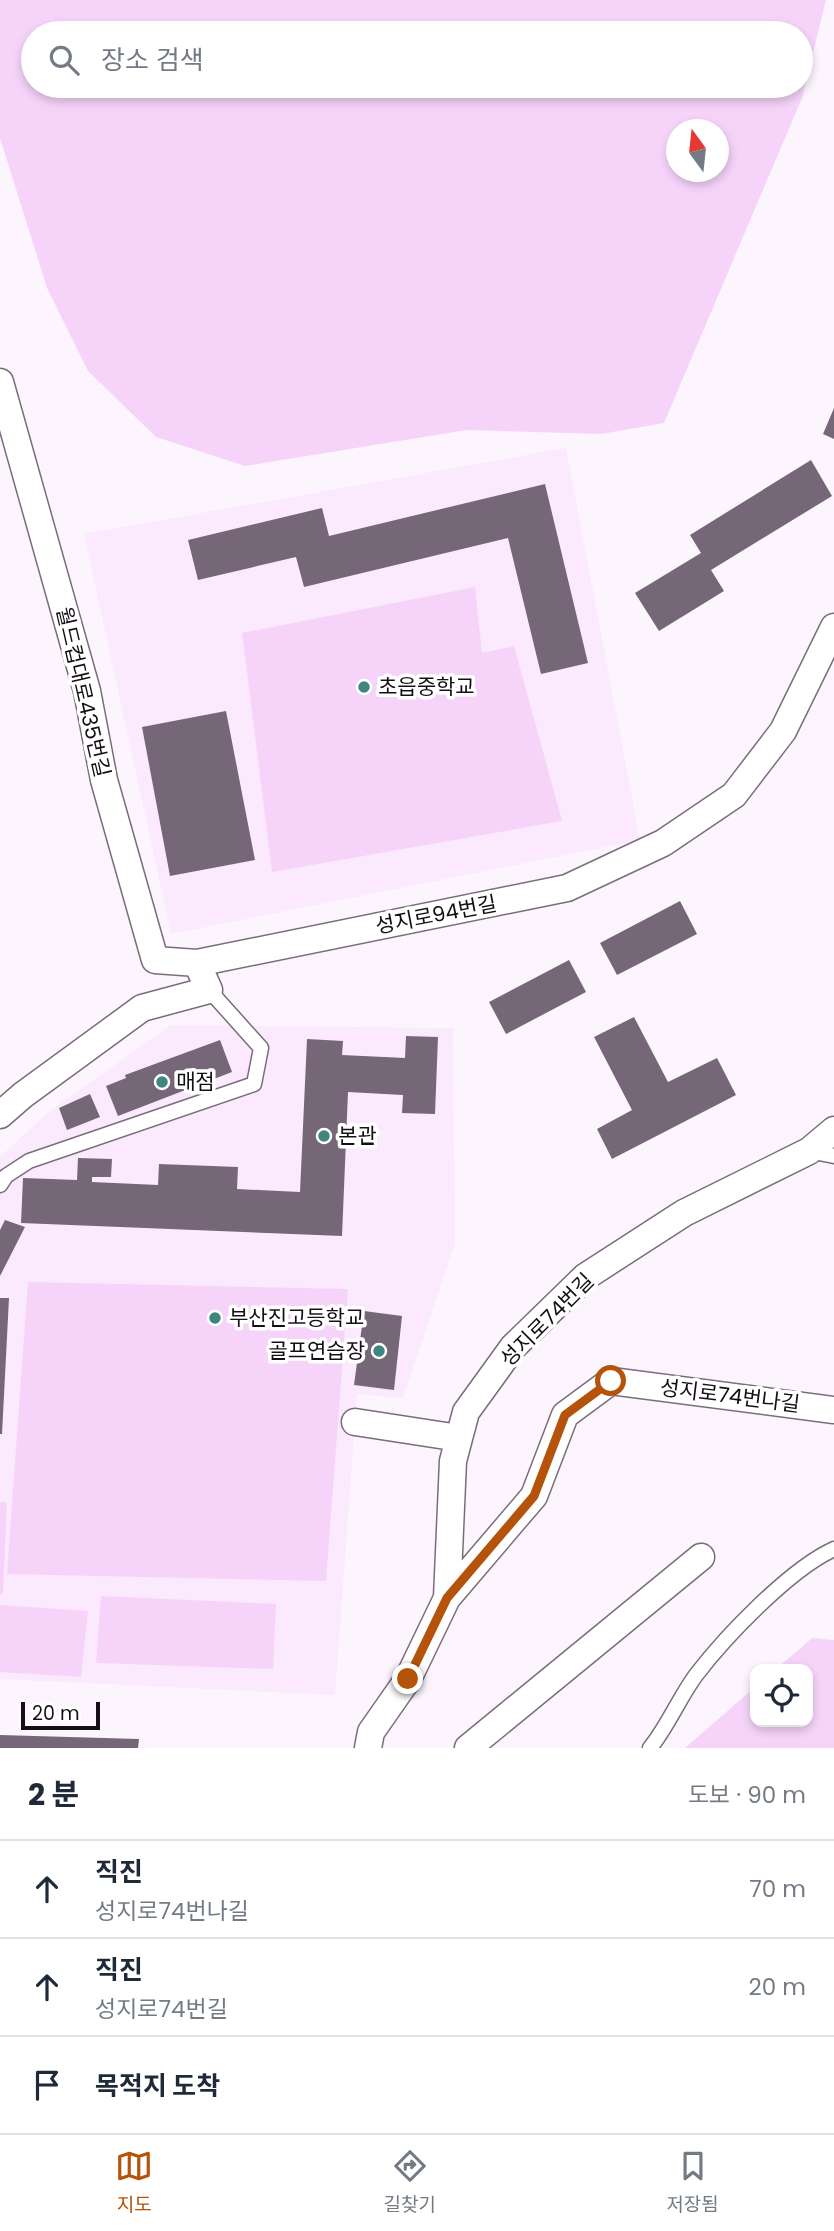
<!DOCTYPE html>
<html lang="ko">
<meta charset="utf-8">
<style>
:root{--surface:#fff;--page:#f6f6f7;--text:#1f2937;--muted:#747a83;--line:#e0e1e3;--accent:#b45309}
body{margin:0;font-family:Poppins,"Noto Sans KR",sans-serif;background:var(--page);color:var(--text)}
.controls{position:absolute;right:21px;bottom:21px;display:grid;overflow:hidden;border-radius:14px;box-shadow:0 4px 10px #0003}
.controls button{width:63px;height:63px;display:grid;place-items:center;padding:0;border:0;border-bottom:2px solid var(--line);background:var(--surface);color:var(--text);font:35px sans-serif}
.compass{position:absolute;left:666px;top:119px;width:63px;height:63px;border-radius:50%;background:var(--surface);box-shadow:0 4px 10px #0003;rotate:345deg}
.scale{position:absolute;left:21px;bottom:18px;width:79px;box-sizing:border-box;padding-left:7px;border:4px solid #140f15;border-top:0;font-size:19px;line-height:24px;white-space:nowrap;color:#140f15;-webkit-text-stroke:5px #fff;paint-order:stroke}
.stop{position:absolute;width:21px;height:21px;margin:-16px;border:5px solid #b45309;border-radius:50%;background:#fff}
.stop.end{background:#b45309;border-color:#fff;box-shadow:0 2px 7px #0008}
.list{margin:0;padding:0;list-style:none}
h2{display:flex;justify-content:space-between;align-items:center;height:91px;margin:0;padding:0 28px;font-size:30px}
h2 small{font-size:23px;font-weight:400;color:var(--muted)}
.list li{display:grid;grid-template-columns:46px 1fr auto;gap:21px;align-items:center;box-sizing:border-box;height:98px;padding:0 28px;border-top:2px solid var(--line)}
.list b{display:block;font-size:26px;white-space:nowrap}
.list p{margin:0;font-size:23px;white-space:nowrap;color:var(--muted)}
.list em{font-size:23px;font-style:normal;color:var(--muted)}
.icon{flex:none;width:38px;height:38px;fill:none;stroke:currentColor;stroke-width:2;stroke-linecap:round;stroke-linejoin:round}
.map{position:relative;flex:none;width:834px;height:1748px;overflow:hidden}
.search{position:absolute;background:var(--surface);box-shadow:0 4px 10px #0003;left:21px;right:21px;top:21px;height:77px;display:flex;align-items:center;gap:18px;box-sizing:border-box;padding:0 24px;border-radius:38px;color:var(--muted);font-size:26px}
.sheet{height:385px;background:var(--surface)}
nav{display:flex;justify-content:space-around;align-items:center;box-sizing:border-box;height:98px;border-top:2px solid var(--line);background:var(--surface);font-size:19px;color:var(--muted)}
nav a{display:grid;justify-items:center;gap:4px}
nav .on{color:var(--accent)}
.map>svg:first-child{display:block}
</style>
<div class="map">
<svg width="834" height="1748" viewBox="0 0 834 1748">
<rect width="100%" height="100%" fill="#fcf5fd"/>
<path fill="#fbe9fe" d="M566,448L640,840L171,934L84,534Z
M171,1025L453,1028L455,1243L403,1398L357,1394L335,1695L0,1679V1157L46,1114Z"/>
<path fill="#f6d4fa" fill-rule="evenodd" d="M0,0H826L802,98L664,423L601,434L467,430L245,466L156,437L88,371L47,288L0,138ZM33,33H801V86H33ZM676,130H718V172H676Z
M475,587L482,653L514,646L562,821L272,872L242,633Z
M28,1282L348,1289L326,1581L7,1574Z
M0,1502H7L3,1594H0Z
M101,1596L276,1604L273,1669L96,1663Z
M0,1605L88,1611L81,1677L0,1672Z
M812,1638L834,1640V1748H685L755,1687V1722H808V1669H776Z"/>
<path fill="#766778" d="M834,408V439L823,434Z
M811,460L832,496L711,570L724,591L659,631L635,593L701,553L690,535Z
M545,484L588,663L541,674L508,538L304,587L296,557L198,580L188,540L322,508L329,536Z
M226,711L255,860L170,876L142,727Z
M680,901L697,934L617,975L600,943Z
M569,960L586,992L506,1034L489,1002Z
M634,1017L668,1082L717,1058L736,1095L612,1159L597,1129L632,1110L594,1037Z
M406,1036L438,1037L435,1114L402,1113L403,1095L348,1092L342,1236L21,1223L23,1178L77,1180L78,1158L112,1159L111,1177H92V1182L158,1185L159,1164L238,1167L237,1189L300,1192L307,1039L343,1041L342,1055L405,1058Z
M220,1040L232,1072L118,1116L106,1086L126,1078L125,1075Z
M90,1094L100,1117L67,1130L59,1108Z
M5,1220L25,1227L0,1276V1230Z
M0,1298H9L2,1434H0Z
M364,1311L402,1316L394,1390L354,1385Z
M0,1735L139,1739L138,1748H0Z"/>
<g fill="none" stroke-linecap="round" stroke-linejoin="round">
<g stroke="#7b6c7d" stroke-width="17">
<path id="service" d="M809,1151L834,1156
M0,1185L6,1176L29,1161L254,1084L261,1048L209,990
M650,1748C668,1726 679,1698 696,1675C726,1636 790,1569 834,1549"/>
</g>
<g stroke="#7b6c7d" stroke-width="29">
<path id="minor" d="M0,382L87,691L104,780L155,960L197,963L567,888L663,843L734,795L783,731L834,627
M0,1115L23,1095L142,1008L209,990L197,963
M355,1422L459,1438
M447,1598L534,1496L565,1415L611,1381L834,1410
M368,1748L371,1732L408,1679L447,1598L453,1461L466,1412L513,1347L585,1277L684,1213L809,1151L834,1130
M468,1748L701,1557"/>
</g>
<use href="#service" stroke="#fff" stroke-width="14"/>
<use href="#minor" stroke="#fff" stroke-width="26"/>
</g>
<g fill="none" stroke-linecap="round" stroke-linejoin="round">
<path stroke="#b45309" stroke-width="9" d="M408,1679L447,1598L534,1496L565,1415L611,1381"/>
</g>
<g fill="#3f8681" stroke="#fff" stroke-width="2.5">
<circle cx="364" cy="687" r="7"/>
<circle cx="162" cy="1082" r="7"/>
<circle cx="324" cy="1136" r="7"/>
<circle cx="215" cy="1318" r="7"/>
<circle cx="379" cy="1351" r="7"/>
</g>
<g text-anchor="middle" stroke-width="7" stroke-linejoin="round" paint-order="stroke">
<g font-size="21" fill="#140f15" stroke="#fff" text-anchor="start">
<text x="378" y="694">초읍중학교</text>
<text x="176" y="1089">매점</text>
<text x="338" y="1143">본관</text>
<text x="229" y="1325">부산진고등학교</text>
<text x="365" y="1358" text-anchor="end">골프연습장</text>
</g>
<g font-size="21" fill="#140f15" stroke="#fff">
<text transform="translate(83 692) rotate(77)" y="7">월드컵대로435번길</text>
<text transform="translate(436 915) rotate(-11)" y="7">성지로94번길</text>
<text transform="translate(547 1320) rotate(-45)" y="7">성지로74번길</text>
<text transform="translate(730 1396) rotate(7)" y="7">성지로74번나길</text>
</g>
</g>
</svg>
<div class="controls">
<button><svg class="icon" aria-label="locate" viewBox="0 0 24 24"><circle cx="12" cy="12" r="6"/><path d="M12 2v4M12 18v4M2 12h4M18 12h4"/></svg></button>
</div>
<svg class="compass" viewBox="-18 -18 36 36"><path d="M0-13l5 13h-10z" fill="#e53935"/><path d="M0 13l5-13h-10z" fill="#747a83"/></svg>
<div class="scale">20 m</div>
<div class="stop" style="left:611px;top:1381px"></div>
<div class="stop end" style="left:408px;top:1679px"></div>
<div class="search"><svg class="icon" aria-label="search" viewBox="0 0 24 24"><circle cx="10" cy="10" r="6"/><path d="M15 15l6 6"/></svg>장소 검색</div>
</div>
<section class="sheet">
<h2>2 분<small>도보 · 90 m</small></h2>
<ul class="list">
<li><svg class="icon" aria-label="ahead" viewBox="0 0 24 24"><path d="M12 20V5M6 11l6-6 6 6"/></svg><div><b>직진</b><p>성지로74번나길</p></div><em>70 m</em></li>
<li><svg class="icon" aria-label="ahead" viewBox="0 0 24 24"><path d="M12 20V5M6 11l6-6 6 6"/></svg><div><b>직진</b><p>성지로74번길</p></div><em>20 m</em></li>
<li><svg class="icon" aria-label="arrive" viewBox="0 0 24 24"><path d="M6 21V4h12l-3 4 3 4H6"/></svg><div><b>목적지 도착</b></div></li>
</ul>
</section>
<nav>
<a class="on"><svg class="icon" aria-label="map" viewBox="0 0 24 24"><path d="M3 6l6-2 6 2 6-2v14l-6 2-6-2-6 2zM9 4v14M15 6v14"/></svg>지도</a>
<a><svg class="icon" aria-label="directions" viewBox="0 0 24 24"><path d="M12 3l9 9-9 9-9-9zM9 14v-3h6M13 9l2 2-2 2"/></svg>길찾기</a>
<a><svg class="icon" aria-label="saved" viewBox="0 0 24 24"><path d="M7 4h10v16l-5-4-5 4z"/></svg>저장됨</a>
</nav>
